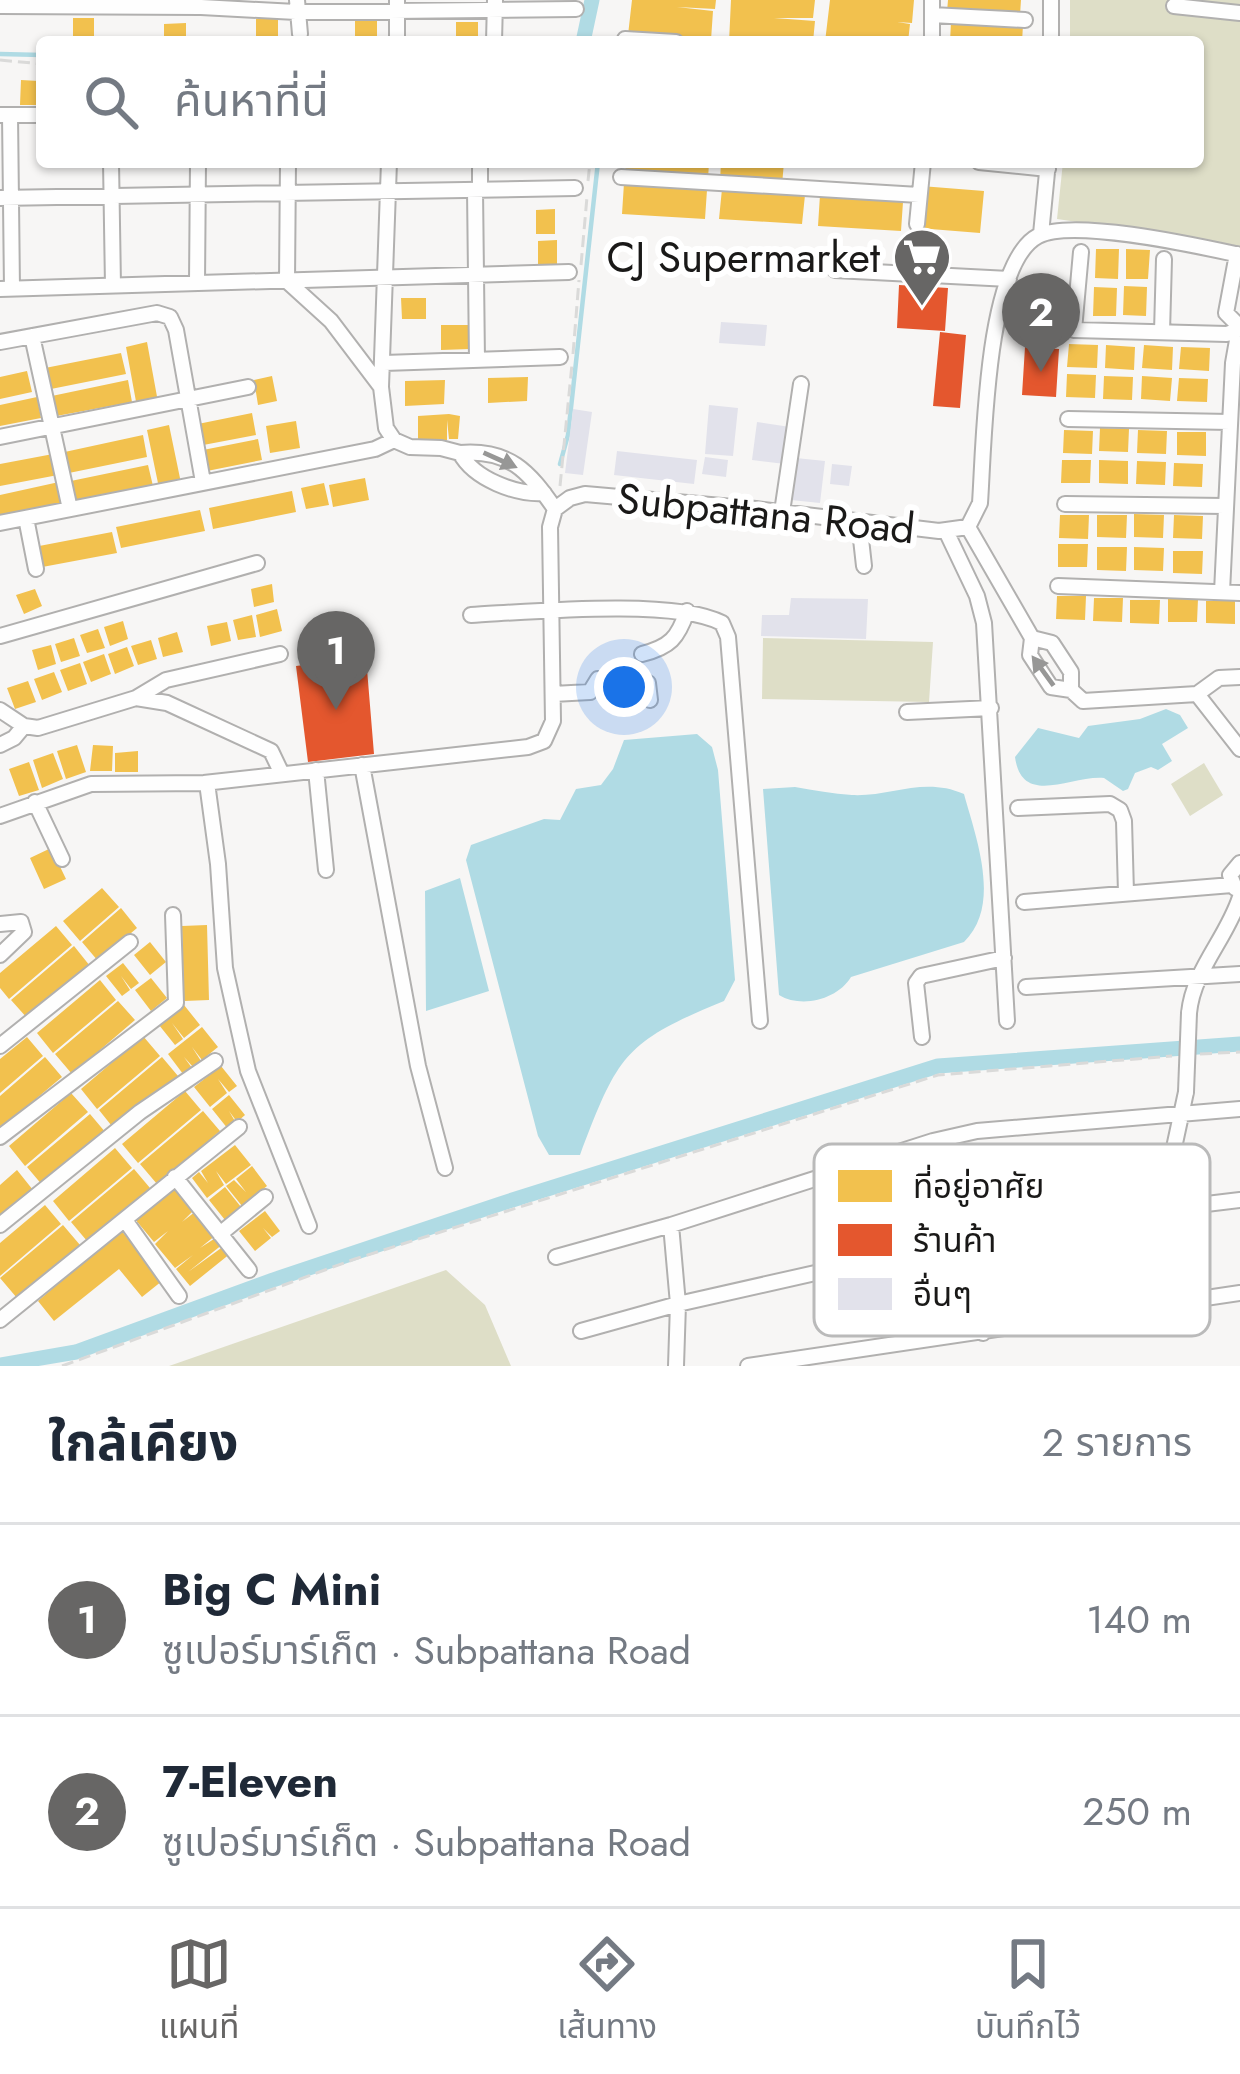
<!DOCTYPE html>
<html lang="th">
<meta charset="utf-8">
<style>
:root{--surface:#fff;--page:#f2f2f3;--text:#1f2937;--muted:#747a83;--line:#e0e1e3;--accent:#676665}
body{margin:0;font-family:Jost,"Noto Sans Thai",sans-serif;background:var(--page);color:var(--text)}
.you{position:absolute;left:624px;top:687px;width:42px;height:42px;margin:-30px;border:9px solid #fff;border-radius:50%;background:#1a73e8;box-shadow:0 0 0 18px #1a73e833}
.badge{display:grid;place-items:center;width:78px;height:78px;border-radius:50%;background:var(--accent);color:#fff;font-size:39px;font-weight:700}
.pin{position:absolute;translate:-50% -99px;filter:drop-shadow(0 3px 6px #0008)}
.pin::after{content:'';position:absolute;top:63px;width:42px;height:36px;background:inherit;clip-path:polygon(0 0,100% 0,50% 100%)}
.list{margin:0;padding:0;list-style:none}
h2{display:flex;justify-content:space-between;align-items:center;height:156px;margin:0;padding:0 48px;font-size:51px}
h2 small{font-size:39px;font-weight:400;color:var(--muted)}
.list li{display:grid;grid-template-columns:78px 1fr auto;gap:36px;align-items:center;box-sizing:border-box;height:192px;padding:0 48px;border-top:3px solid var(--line)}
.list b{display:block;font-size:45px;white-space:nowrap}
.list p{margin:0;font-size:39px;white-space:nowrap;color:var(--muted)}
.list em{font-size:39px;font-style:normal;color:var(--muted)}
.icon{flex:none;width:66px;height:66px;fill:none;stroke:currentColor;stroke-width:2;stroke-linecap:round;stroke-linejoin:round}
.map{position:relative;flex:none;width:1240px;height:1366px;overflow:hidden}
.search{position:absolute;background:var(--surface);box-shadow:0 3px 9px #0004;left:36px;right:36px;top:36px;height:132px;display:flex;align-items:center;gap:30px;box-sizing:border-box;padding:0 42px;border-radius:12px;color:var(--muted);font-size:45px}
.sheet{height:540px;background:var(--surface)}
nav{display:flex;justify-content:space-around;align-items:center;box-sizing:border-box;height:168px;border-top:3px solid var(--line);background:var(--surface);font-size:33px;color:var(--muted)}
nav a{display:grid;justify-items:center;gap:6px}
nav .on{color:var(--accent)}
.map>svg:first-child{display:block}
</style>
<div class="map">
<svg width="1240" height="1366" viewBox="0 0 1240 1366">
<rect width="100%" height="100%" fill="#f7f6f5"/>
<path fill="#dedec7" d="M1070,0H1240V246L1057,219L1063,162H1198V42H1070Z
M763,638L933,642L929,702L762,699Z
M1204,763L1223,795L1190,816L1171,784Z
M446,1270L485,1305L511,1366H169Z"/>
<path fill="#b0dbe4" d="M1166,709L1180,715L1188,728L1162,744L1172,761L1158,770L1151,767L1135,773L1128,789L1123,791L1104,778C1071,775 1022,808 1015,757L1038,728L1079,738L1088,726L1140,719Z
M697,734L712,747L718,770L735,980L724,1001C624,1042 618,1055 580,1155H549L538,1136L466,860L471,845L544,819L560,820L576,789L601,785L613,769L624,740Z
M795,787C814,790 833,794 852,795C890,797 924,776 964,794C976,838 1002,905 964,942L851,977C838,999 802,1009 779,995L763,789Z
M460,878L489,991L426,1011L425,891Z"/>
<path fill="#f2c14e" d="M632,0H716L715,9L677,7L713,11L711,40L628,35Z
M731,0H815L813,18H774L815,21L813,42H729Z
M830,0H914L912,23L897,22L910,24L908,42H825Z
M948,0H1021L1020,15L947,12Z
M73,18H94V42H73Z
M256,19H278V42H256Z
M355,21H377V42H355Z
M456,22H478V42H456Z
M951,22L1023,25L1022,42H950Z
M186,23V42H164V24Z
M21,80L39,81V105H20Z
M626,162H709L708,180L625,175Z
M721,162H784L782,185L720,181Z
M624,183L707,190L705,219L622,214Z
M921,186L984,191L980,233L918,228Z
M722,189L805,195L802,224L719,219Z
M820,195L903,202L901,231L818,226Z
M555,209V234H536V210Z
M557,240V265H538V241Z
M1096,249H1119L1118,279L1095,278Z
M1126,249L1150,250L1148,279H1126Z
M1124,286L1147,287L1146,316L1123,315Z
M1094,287L1117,288L1116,316H1093Z
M401,298H426V319H402Z
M441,325H470V349L441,350Z
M147,342L158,402L137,407L126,347Z
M1069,344L1098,345L1097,368L1067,367Z
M1106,345L1135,347L1134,370L1105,368Z
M1144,345L1173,347L1172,370L1142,368Z
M1181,347L1210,348L1209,371L1179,369Z
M121,353L126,374L46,390L40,369Z
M27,371L32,392L0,399V377Z
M1067,374L1096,375L1095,398L1066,397Z
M272,376L277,401L258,405L254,380Z
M1104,376L1133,377L1132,400L1103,399Z
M1142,376L1172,378L1170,401L1141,399Z
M528,377L527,401L488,403V378Z
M1179,378L1208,379L1207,402L1177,401Z
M128,380L132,402L51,417L47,397Z
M445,380L444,404L405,406V381Z
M37,397L41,418L0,426V405Z
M252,413L256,435L198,446L193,425Z
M449,414L460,416L458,439H449L447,420V440H418V416Z
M296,421L300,448L270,453L266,426Z
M169,425L181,483L159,488L147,430Z
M1100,428L1129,429L1128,452L1099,451Z
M1064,430L1093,431L1092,454L1063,453Z
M1138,430L1167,431L1166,454L1137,453Z
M1177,432H1206V456L1177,455Z
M143,435L147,457L64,474L60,453Z
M258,439L262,460L202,472L198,451Z
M53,454L58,475L0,486V464Z
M1062,460H1091L1090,483H1061Z
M1099,460L1128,461V484L1099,483Z
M1137,461L1166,462L1165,485L1136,484Z
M1174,463L1203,464L1202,487L1173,486Z
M148,465L153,486L70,503L66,482Z
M365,478L369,500L333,507L329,485Z
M59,482L63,504L0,516V495Z
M324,483L329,505L306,509L301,488Z
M292,491L296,512L213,529L209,508Z
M200,510L205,531L121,548L116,527Z
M1134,514L1164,515L1163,538L1134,537Z
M1060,515H1089L1088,539L1059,538Z
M1097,515H1127L1126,538L1097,537Z
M1174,515L1203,516L1202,539L1173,538Z
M112,532L117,553L37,568L34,547Z
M1058,544H1088L1087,567H1058Z
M1097,547H1127L1126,571L1097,570Z
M1134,547L1164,548L1163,571L1134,570Z
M1173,551H1203L1202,574L1173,573Z
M272,584L274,602L254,607L251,589Z
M35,589L42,606L24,614L16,595Z
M1057,596H1086L1085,620L1056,619Z
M1094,598H1123L1122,622L1093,621Z
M1168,599H1198L1197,622H1168Z
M1130,600H1160L1159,624L1130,623Z
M1206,601H1235V624L1206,623Z
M277,609L282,631L260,637L256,615Z
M252,615L256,637L238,640L233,620Z
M123,621L128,639L110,646L104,627Z
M227,622L231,641L211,646L207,626Z
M98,629L105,648L87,653L80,635Z
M177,632L183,652L163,657L158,638Z
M74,638L80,656L61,662L55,644Z
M151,640L157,659L138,665L131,646Z
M51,645L56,664L38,670L32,650Z
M127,647L134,666L115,674L108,654Z
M104,654L111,674L91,682L83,662Z
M80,663L87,684L68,691L60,670Z
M54,672L62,692L42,700L34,679Z
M28,681L36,702L15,709L7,688Z
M77,745L86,772L66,779L57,751Z
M93,745L113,746L112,771H90Z
M138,751V772H115V753Z
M53,753L63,779L42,788L33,760Z
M29,762L39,790L19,796L9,769Z
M51,848L66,879L44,889L30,858Z
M102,888L119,907L80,941L63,921Z
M121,908L137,928L98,961L82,942Z
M207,925L209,1000L184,1001L182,926Z
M56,926L72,945L9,999L0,988V973Z
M150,942L166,962L150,975L134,955Z
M74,946L90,966L28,1019L11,1000Z
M123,963L139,983L131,989L121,976L130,990L122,996L106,976Z
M151,978L167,998L151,1011L135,990Z
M100,980L116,1000L53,1053L37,1033Z
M118,1001L135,1020L72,1074L55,1054Z
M184,1005L200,1025L184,1038L172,1023L183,1039L175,1045L159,1025Z
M202,1027L218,1047L202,1060L192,1047L201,1061L193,1067L184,1057L192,1068L183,1074L168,1054Z
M143,1036L160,1056L97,1109L81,1089Z
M27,1037L43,1056L0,1093V1059Z
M45,1057L62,1077L0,1129V1096Z
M162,1057L178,1076L115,1130L99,1110Z
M221,1066L237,1086L229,1092L218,1079L227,1093L210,1107L194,1087Z
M185,1091L201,1110L138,1163L122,1144Z
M71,1093L88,1112L25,1166L9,1146Z
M229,1095L245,1115L237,1122L229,1111L236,1123L228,1129L212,1109Z
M203,1111L220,1131L157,1184L140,1164Z
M90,1114L106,1133L43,1186L27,1167Z
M235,1145L251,1165L226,1184L216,1171L224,1185L207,1198L192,1178L199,1172L208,1183L201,1171Z
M115,1148L132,1168L69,1221L53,1201Z
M252,1166L267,1186L242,1206L226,1186L234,1180L246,1192L236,1179Z
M134,1169L150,1188L87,1241L71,1222Z
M17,1170L33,1190L0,1217V1185Z
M174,1185L195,1209L182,1222L196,1211L216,1235L200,1248L217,1237L223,1244L188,1272L224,1246L231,1253L190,1286L176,1269L193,1255L175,1268L155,1244L168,1231L154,1242L134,1218Z
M225,1187L241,1207L225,1220L209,1200Z
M45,1205L61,1224L0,1276V1243Z
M265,1211L280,1231L272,1237L263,1228L271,1238L255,1251L239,1231Z
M63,1225L80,1245L17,1298L0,1278Z
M121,1230L162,1281L142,1297L119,1269L54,1321L38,1301Z"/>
<path fill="#e4572e" d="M899,285L948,288L945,331L897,328Z
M940,332L966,335L960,408L933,406Z
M1025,347L1059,349L1056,397L1022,395Z
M366,657L374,754L308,762L296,666Z"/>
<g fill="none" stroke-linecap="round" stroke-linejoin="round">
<path stroke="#b0dbe4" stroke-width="4.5" d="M0,54L42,55
M560,464L568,435L598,162"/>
<path stroke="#b0dbe4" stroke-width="15" d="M583,42L592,0
M0,1365L76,1352L273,1280L500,1204L938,1066L1240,1044"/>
</g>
<path fill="#e2e2eb" d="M721,322L767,325L765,346L719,343Z
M709,405L738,408L733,456L705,454Z
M573,409L592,412L583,475L565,473Z
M757,422L790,427L785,464L752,460Z
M617,451L697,460L694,484L614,475Z
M705,457L728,460L726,477L702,474Z
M796,458L825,461L820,503L791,500Z
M832,464L852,466L849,486L830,484Z
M791,598L868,599L866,639L761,636L762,615H789Z"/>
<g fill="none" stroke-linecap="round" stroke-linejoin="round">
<g stroke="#b1b0af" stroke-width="18">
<path id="minor" d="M297,0L300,34
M1051,0V42
M0,6L201,7L296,12L576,9
M1174,6L1240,13
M932,15L1025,20
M625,39L676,42
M397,42V0
M494,42L495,0
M932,42V0
M0,115H42
M10,115L12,289
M111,162L113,286
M288,162L287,281L331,321L381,387
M389,162L381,387L386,428L394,440L410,447L441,448L460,453
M979,162L1048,169
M621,177L919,195
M475,190L477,360
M480,190V162
M0,198L575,188
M917,224L923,162
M1041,234L1048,162
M1081,252L1074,330L1227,334L1240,329
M1237,254L1226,313L1240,327
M835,270L1009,279
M197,283L198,162
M0,289L569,272
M1162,332L1164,259
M32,336L70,509
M0,342L157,313L170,317L176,330L203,482
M384,363L560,357
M1068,419L1230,422
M0,437L248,387
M544,493C516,495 474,479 460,453C509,449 529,471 555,509
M1065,504L1225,506
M782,512L801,384
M26,518L36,569
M859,521L864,566
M0,523L375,449L394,440
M968,527L1032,638L1030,655L1051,687L1071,690L1083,701L1197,694
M946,531L977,596L984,623L1007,1021
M1058,586L1240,593
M1222,592L1233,363L1239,329
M471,615C527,612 676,598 722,623L728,637L760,1021
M0,636L257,563
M1032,638L1052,643L1071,672V690
M642,654C670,647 678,638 687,611
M1240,677L1219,678L1197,694L1240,749
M553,694L590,692L598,679L648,683L650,700
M136,698L166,680L280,654
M0,710L24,726L38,728L136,698L167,703L271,751L282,774
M907,712L991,708
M0,745L14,738L24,726
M362,765L418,1066L445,1168
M316,770L326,870
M207,783L218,864L225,968L248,1071L309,1226
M35,802L62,859
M1018,808L1110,804L1120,810L1124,821L1126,893
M0,816L91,784L204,783L528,747L544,741L553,721L550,527L555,509L570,498L585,494L756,509L939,531L968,527L980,503C984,448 985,264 1038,236C1073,218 1198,246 1240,255
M1235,888L1230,875L1240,863
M1024,902L1232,885
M0,924L21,922L24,932L0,955
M1026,987L1240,974
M1189,1013C1193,970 1227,938 1240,897
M922,1037L916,983L921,976L1004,958
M0,1046L130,942
M0,1137L176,1003L173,915
M175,1177L249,1270
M1140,1212L1240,1200
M125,1220L179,1296
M958 1237a16 16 0 1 1 32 0a16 16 0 1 1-32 0Z
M0,1225L140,1112L215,1061
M671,1225L678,1304L676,1366
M220,1234L265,1197
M991,1234L1140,1212L1172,1157L1186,1092
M978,1253L983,1333
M556,1257L671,1225L933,1141L977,1131L1240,1109
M0,1320L239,1127
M581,1331L678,1304L957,1241
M748,1366L1240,1293"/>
</g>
<path stroke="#dadad9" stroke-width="3" stroke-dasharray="12 6" stroke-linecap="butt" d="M0,60L42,64
M588,181L590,162
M581,265L587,197
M573,354L579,280
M560,486L572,364
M1200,1054L1240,1052
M62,1366L355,1259L938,1075L1172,1056"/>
<use href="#minor" stroke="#fefefe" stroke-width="14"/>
<g stroke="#b1b0af" stroke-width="18" stroke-linecap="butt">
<path id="minor-bridge" d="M1186,1092L1189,1013"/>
</g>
<use href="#minor-bridge" stroke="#fefefe" stroke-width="14"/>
</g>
<defs><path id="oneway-solid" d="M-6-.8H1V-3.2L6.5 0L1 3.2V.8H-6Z" transform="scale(3)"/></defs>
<g fill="#979796">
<use href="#oneway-solid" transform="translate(500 460) rotate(24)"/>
<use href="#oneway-solid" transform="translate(1043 671) rotate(-126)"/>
</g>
<defs>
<g id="supermarket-pin" transform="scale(3)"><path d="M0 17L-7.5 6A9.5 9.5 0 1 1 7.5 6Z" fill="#676665" stroke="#fff"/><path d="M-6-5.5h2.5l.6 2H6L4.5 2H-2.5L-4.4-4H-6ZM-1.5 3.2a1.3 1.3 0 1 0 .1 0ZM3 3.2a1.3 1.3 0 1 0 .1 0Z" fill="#fff"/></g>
</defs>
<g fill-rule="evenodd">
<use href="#supermarket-pin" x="922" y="257"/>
</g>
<g text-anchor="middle" stroke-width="12" stroke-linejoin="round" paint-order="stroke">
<g font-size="42" fill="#1a1918" stroke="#fff" text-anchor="end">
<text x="880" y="272">CJ Supermarket</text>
</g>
<g font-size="42" fill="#1a1918" stroke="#fff">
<text transform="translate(766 513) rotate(6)" y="15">Subpattana Road</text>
</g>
</g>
<rect x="814" y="1144" width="396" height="192" rx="18" fill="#fff" stroke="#bababa" stroke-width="3"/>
<rect x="838" y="1170" width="54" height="32" fill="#f2c14e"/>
<rect x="838" y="1224" width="54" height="32" fill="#e4572e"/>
<rect x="838" y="1278" width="54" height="32" fill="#e2e2eb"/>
<g font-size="33" fill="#1a1918">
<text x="913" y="1198">ที่อยู่อาศัย</text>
<text x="913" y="1252">ร้านค้า</text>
<text x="913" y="1306">อื่นๆ</text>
</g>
</svg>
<div class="you"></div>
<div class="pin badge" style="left:336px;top:710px">1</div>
<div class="pin badge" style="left:1041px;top:372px">2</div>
<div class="search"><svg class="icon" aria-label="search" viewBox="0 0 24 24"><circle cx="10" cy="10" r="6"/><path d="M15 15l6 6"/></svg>ค้นหาที่นี่</div>
</div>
<section class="sheet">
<h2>ใกล้เคียง<small>2 รายการ</small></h2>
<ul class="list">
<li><span class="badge">1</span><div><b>Big C Mini</b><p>ซูเปอร์มาร์เก็ต · Subpattana Road</p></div><em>140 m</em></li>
<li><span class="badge">2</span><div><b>7-Eleven</b><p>ซูเปอร์มาร์เก็ต · Subpattana Road</p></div><em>250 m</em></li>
</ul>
</section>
<nav>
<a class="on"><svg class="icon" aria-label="map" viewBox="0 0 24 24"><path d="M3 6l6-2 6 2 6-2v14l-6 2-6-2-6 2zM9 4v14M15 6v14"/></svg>แผนที่</a>
<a><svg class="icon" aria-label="directions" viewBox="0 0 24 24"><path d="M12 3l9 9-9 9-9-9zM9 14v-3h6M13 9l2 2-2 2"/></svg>เส้นทาง</a>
<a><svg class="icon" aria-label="saved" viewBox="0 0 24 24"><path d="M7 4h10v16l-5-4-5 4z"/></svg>บันทึกไว้</a>
</nav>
